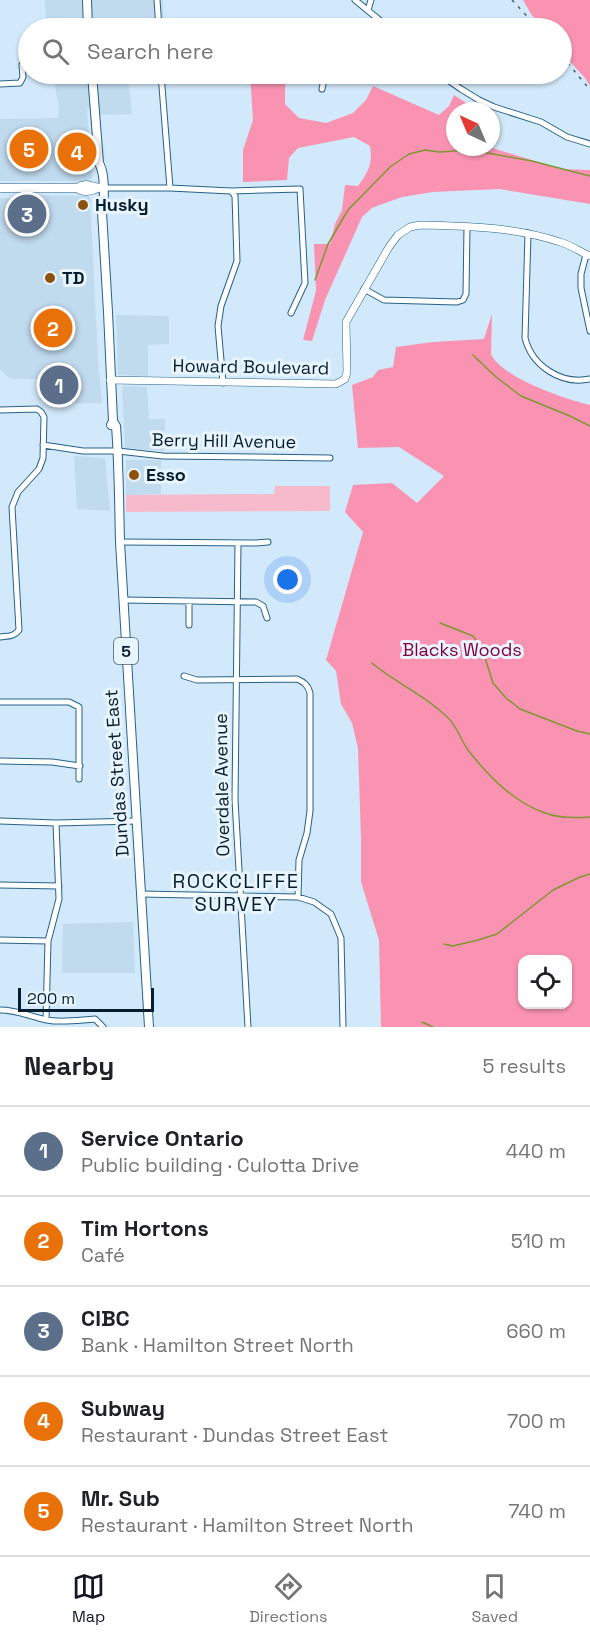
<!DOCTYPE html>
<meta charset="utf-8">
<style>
:root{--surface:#fff;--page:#f6f6f6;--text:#202124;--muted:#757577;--line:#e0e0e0;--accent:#111827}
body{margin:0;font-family:"Space Grotesk",sans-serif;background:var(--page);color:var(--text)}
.controls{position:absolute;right:18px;bottom:18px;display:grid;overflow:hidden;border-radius:12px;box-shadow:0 2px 4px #0004}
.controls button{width:54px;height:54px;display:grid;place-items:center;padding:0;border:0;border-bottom:2px solid var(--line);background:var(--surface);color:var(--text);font:30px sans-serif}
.compass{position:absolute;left:446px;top:102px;width:54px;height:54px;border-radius:50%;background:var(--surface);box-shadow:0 2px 4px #0004;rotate:316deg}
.scale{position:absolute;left:18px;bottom:15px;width:136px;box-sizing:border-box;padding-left:6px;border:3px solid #051e2e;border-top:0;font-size:16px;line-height:21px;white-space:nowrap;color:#051e2e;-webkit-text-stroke:4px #e9f5fe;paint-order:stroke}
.you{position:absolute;left:288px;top:580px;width:21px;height:21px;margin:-15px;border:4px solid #fff;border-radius:50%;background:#1a73e8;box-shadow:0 0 0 9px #1a73e833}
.badge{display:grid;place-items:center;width:39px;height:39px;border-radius:50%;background:var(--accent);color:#fff;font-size:20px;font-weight:700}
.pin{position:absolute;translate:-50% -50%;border:3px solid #fff;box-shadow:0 2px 6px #0006}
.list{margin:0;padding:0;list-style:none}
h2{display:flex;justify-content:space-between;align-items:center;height:78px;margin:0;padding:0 24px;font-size:26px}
h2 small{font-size:20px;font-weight:400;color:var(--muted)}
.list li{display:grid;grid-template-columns:39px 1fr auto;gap:18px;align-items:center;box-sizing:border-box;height:90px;padding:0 24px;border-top:2px solid var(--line)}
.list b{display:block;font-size:22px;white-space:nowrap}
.list p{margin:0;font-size:20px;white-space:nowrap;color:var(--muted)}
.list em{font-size:20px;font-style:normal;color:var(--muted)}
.icon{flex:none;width:33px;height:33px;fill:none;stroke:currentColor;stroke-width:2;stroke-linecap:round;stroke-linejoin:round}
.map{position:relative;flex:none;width:590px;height:1027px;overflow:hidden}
.search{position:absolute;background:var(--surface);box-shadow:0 2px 4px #0004;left:18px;right:18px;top:18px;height:66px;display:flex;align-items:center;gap:15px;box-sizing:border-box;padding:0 21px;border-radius:33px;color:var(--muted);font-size:22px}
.sheet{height:528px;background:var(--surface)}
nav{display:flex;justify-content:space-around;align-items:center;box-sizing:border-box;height:84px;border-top:2px solid var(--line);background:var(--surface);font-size:16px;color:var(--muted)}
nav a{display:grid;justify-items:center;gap:3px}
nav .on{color:var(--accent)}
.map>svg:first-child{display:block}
</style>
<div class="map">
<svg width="590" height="1027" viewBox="0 0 590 1027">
<rect width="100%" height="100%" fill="#d2e9fb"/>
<path fill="#c0daee" d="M45,0H163L164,21H135V28H46Z
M53,74H128L132,114L102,115L87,107L92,178L89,181H0V119L58,118L59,108Z
M29,195L90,196L98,360L102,403L47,404L45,379H10L0,369V198H23Z
M116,315L169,316V344L148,345V376L118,375Z
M122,386L147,387L149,419H165L164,451L125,448Z
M74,456L105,458L110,511L77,509Z
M126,460H161V494L126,495Z
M133,922L135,973H62L63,924Z"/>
<path fill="#f6baca" d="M275,486H330V511L126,512V495L274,494Z"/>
<path fill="#f993b1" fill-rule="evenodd" d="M523,0H590V86L585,78L562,53V28H544L531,14Z
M250,74H287L285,86V104L299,118L326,123L353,113L366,100L373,86L439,115L449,106L454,95L472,107L470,111H455V147H489L561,169L590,170V204L499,189L433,192L402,197L372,208L362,217L325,300L312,341L303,340L316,291L314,244H330L335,224L342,210L345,185L358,186C368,172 373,164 370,146L354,137L298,148L289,158L287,180L243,182V150L253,120Z
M492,314L491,354C502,378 565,399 590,405V1027H381L379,940L361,882V839L358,748L352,723L341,704L336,671L326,660L363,532L345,512L353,485L392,483L417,503L444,476L399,447L358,448L352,385L373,377L378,370L393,367L396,347L433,342L484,339ZM522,960H568V1005H522Z"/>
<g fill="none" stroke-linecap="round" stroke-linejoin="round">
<path stroke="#7f9633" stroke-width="1.5" d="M315,280L328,244L348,210L390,167L409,154L425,150L439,152L470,150L532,161L590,176
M473,355L496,377L521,396L570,416L590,426
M440,623L473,636L482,648L493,683L506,698L520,709L577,731L590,734
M372,663C395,683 424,694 446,716C457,725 460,739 468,750C488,776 513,802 545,813C558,818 576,818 590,817
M444,944L453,946L478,940L497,934L553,890L580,877L590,874
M422,1022L433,1027"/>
<g stroke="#266188" stroke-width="7">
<path id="minor" d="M157,0L159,28
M355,0L388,27
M368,10L371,0
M88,24H237L334,27H388
M161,74L170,188
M439,74L461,89L479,100L494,107L541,122L567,137L590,144
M0,84L20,83L23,77L22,65
M322,89L325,74
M103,188H170L231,191L300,189L305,283L291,313
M528,233L525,338C532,366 561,385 590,379
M586,255L581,274V288L590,331
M364,289L384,300L457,302L463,300L466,294L467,227
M223,383L218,326L221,306L237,261L235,196L231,191
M0,410L37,409L41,412L44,417L43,458L39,469L18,492L12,507L19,630C14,637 8,636 0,637
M43,445L83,451H118L163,456L330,458
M120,542L256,543L268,542
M238,543L235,800L248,1027
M123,600L256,602L263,606L267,618
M189,625V601
M184,676L197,680L297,679C304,682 308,685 310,693V811L307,833L299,860L298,897
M0,702H69L79,707V779
M0,761L52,762L80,766
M0,821L56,823L137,821
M0,885L59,886
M141,894L298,897L314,902L331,914L341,938L343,1027
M0,940L48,941
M0,1010C19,1010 30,1017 47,1020C62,1023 79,1020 95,1019L103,1027
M46,1020L48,941L59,899L56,823"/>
</g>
<g stroke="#266188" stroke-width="8">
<path id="tertiary" d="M110,380L336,384L345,379L347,372L346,322L389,247L398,235L410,227L420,225C467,226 515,227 560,242C571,245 580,252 590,256"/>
</g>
<g stroke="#266188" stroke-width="9">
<path id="secondary" d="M0,188H77C83,193 92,191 98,188
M77,188C86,182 92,187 101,188"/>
</g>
<g stroke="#266188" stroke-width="10">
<path id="primary" d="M87,0L88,28
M92,74L99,163C106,176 103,195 104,209L102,212L108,312L113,421L111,425
M113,421L116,426C119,464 119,503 120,542L149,1027"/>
</g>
<use href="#minor" stroke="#fff" stroke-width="5"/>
<use href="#tertiary" stroke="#fff" stroke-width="7"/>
<use href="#secondary" stroke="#fff" stroke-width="8"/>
<use href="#primary" stroke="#fff" stroke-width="8"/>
<path stroke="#435c6c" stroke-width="1.5" stroke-dasharray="3 6" stroke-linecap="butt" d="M512,0L538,28
M562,56L590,90"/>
</g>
<g fill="#8c510f" stroke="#e9f5fe" stroke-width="2">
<circle cx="83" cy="205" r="6"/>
<circle cx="50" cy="278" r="6"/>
<circle cx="134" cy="475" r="6"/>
</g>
<g text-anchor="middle" stroke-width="6" stroke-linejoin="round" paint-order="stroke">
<rect fill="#e9f5fe" stroke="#495e6c" stroke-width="1.5" x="114" y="638" width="24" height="26" rx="4.5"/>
<g font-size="16" font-weight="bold" fill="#051e2e">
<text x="126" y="657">5</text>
</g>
<g font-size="18" font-weight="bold" fill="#051e2e" stroke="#e9f5fe" text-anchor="start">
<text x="95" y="211">Husky</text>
<text x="62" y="284">TD</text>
<text x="146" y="481">Esso</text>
</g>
<g font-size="18" fill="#051e2e" stroke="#e9f5fe">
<text transform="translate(251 367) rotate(1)" y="6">Howard Boulevard</text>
<text transform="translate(224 441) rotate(1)" y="6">Berry Hill Avenue</text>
<text transform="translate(117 773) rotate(-94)" y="6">Dundas Street East</text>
<text transform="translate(222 785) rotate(-91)" y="6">Overdale Avenue</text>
</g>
<g font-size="18" fill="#810040" stroke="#e9f5fe">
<text x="462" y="656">Blacks Woods</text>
</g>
<g font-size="20" letter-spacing="1.5" fill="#051e2e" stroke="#e9f5fe">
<text x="236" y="888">ROCKCLIFFE<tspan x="236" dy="23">SURVEY</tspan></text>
</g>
</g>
</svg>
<div class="controls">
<button><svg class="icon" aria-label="locate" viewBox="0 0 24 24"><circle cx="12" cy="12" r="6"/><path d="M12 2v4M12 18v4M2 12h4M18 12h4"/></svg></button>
</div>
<svg class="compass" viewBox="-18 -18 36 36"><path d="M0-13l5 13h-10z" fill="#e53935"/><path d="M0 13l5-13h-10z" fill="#757577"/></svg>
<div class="scale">200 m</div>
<div class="you"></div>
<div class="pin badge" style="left:59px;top:385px;background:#5c6f8a">1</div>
<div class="pin badge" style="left:53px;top:328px;background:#e8710a">2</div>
<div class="pin badge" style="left:27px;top:214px;background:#5c6f8a">3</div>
<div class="pin badge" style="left:77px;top:152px;background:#e8710a">4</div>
<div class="pin badge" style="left:29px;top:149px;background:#e8710a">5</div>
<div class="search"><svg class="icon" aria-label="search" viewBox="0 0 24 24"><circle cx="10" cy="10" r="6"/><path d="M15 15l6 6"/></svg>Search here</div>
</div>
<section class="sheet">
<h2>Nearby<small>5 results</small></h2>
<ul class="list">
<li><span class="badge" style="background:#5c6f8a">1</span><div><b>Service Ontario</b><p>Public building · Culotta Drive</p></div><em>440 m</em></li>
<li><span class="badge" style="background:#e8710a">2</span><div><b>Tim Hortons</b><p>Café</p></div><em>510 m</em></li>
<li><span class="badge" style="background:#5c6f8a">3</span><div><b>CIBC</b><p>Bank · Hamilton Street North</p></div><em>660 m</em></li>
<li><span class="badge" style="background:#e8710a">4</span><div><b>Subway</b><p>Restaurant · Dundas Street East</p></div><em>700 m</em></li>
<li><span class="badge" style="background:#e8710a">5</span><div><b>Mr. Sub</b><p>Restaurant · Hamilton Street North</p></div><em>740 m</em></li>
</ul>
</section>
<nav>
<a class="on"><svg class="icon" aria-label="map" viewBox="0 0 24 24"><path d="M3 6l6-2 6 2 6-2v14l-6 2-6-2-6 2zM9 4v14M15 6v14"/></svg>Map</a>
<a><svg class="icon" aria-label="directions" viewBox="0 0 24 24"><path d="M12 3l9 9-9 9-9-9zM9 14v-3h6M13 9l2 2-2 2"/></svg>Directions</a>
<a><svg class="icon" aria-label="saved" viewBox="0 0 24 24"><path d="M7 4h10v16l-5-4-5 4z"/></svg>Saved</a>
</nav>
